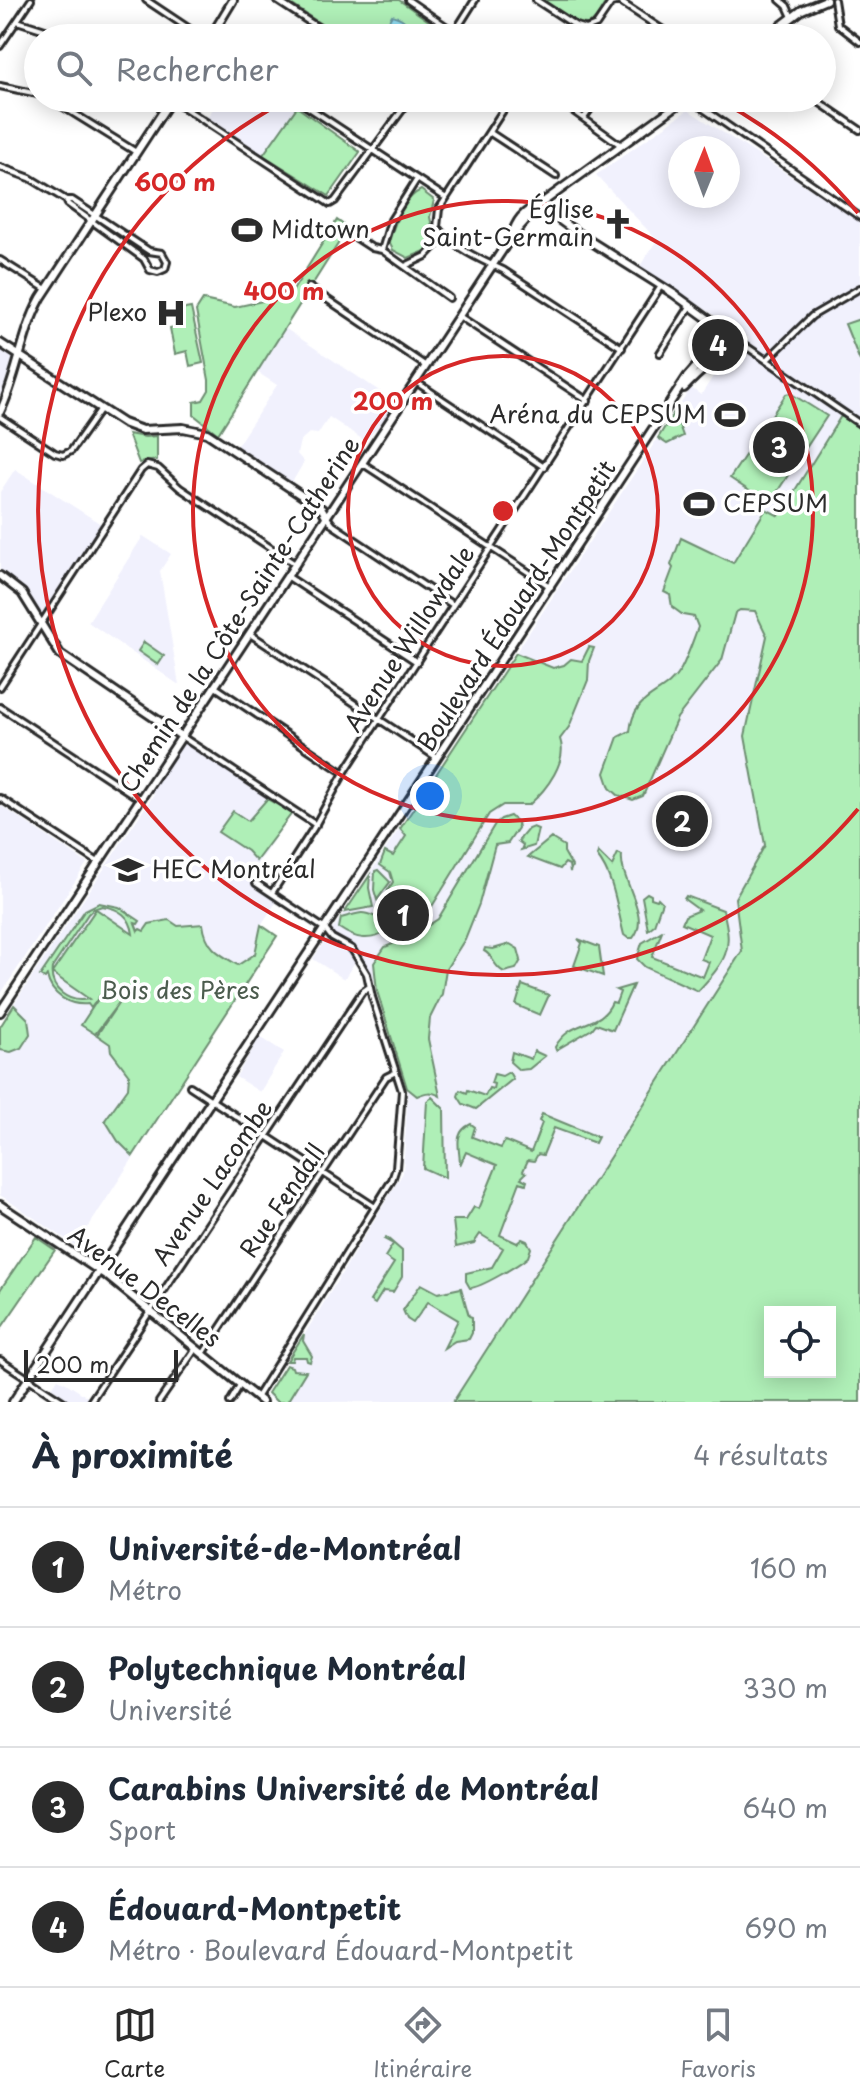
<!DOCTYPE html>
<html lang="fr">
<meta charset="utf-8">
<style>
:root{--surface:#fff;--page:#f2f2f3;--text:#1f2937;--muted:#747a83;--line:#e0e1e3;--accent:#2b2b2b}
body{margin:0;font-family:"Playpen Sans",sans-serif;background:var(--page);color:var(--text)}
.controls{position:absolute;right:24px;bottom:24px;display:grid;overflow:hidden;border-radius:0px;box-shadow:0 4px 20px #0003}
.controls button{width:72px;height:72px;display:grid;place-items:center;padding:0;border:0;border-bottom:2px solid var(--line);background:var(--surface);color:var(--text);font:40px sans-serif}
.compass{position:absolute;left:668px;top:136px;width:72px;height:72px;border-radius:50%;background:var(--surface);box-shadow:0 4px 20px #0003;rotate:1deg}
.scale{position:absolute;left:24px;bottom:20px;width:154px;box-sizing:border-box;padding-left:8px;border:4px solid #2b2b2b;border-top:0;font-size:22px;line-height:28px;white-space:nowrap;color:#2b2b2b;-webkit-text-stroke:6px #fff;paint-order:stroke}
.you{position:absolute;left:430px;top:796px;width:28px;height:28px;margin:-20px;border:6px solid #fff;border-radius:50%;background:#1a73e8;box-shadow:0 0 0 12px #1a73e833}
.badge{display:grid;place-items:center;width:52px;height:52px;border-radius:50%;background:var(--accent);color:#fff;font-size:26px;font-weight:700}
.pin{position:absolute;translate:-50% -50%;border:4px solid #fff;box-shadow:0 2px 8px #0006}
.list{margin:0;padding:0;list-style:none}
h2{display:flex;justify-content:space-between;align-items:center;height:104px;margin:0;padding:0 32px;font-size:34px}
h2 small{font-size:26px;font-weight:400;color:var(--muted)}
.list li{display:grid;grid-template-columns:52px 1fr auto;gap:24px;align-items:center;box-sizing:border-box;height:120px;padding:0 32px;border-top:2px solid var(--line)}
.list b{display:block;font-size:30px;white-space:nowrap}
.list p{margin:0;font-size:26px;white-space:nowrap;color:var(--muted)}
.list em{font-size:26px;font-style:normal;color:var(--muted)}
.icon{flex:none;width:44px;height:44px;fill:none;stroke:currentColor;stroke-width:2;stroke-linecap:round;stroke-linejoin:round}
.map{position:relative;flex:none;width:860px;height:1402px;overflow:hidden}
.search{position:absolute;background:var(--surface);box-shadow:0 4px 20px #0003;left:24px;right:24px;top:24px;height:88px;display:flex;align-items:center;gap:20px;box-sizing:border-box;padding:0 28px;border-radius:44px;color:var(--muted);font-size:30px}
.sheet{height:584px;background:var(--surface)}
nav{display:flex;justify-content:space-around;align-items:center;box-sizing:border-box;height:112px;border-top:2px solid var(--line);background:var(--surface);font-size:22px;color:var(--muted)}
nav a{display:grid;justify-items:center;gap:4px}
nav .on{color:var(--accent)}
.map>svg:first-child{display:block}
</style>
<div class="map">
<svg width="860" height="1402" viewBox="0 0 860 1402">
<rect width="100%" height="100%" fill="#fff"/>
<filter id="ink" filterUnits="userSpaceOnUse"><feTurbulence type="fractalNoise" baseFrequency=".0125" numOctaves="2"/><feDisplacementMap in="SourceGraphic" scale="16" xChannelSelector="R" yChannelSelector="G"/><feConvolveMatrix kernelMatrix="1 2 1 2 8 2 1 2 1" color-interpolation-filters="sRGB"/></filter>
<g filter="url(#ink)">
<path fill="#f1f1fd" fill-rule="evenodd" d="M220,98H283L297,107L263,155L207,118Z
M688,110L860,221V429L841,417L780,518L766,510L733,564L767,636L745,736L765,845L735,898L743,951L453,1402H275L267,1396L403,1173L408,1091L375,982L360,954L344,979L313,959L691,388L701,395L716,372L740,352L749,338L640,266L657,240L596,175ZM680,148H728V196H680Z
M283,327L399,404L365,441L329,417L318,434L309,433L300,441L297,454L304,462L291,484L236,447L277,385L257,372Z
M0,344L19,357L0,412Z
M15,469L104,526L42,623L30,601L0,574V492Z
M143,536L171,554L160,571L179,685L88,622Z
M181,736L292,813L247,879L277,901L261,925L277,936L76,1246L0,1195V1025L154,794L148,786Z
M0,805L87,863L0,995Z
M260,1037L284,1052L260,1092L236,1077Z
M58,1379L66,1383L95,1402H52L58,1392L52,1388Z"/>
<path fill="#afefb7" stroke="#6d8d71" stroke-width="2" fill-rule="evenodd" d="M285,0H399L447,34L445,38H342Z
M543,0H607C603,6 597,19 591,23C580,29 553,7 543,0Z
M297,107L360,152L329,196L263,155Z
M421,190L434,200L430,217L435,242L430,249L408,258L393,250L389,242C394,224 403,198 421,190Z
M337,220L348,228L218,434L194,415V402L203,400L209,390V380L196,311L203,300L235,307L290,295Z
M191,308L203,363L190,366L187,351L175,354L170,328L182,325L179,310Z
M860,319V361L845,324Z
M790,393L827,416L769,504L730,478L786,394Z
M674,412L684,418L679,425L683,436L667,444L658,438Z
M841,416L860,429V1402H453L742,951L735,898L765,845L745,736L767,636L755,611L740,610L735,613L722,660L677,718L643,796L633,800L618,795L610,788L605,773L618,737L630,731C634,692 664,698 681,669C688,656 693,640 698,627L694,617L683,615L672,607L670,595L664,592L673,568L671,565L681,538L733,563L766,509L779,516ZM770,1312H830V1372H770Z
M128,434L145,437L157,436V460L139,463Z
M144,642L164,656L158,665L138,651Z
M589,647L594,648L589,661L588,680L569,727L560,739C568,761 547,789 529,805H503L489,814L431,908C420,920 412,921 398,925C388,928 395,927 387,932C369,942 355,939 339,928L341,918C370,909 362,913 387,921L390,916L380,901L389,891L419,899L423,905L427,901L422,895H411L398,887V890H388L393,882L390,872L380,865L385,852L393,856L406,836L400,829L516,653L553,668L564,665L571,659L582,661Z
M267,799L292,813L256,861L247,851L218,832L233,811L248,821Z
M510,816L517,822L518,828L508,843L495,845L479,904L465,939L446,969L442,994L430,1018L428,1039L440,1096C431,1091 426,1092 417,1096L407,1088L377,991L374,963L385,947L410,937L438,919L495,824L501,819Z
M533,827L538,829L534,846L521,850L523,845L518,841L528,829Z
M551,838L564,846V852L572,866L570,872L569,865L565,863L560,869L528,857Z
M598,852L612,866L618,853L622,855C619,880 652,916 633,938H628L624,935C617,908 614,877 597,856Z
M378,870L390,882L377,900L374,890L375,871Z
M370,875L369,888L373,907L345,912Z
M647,893L651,895V898L657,900L658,898L662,902L654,925L648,930L642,897Z
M686,896L723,910C734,951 726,960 698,991L645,967L637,959L642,943L662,931L652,957L703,977L709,962L701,959L710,935L682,923L685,916L699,910L684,899Z
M99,903L119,907L140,921L138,924L135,923L138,931L140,929L144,931L149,924L169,920L178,926L203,924C206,948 219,954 238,965L255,954L261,925L277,936L133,1156L118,1141L105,1120L128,1088L129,1075L111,1051L110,1044L97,1035L120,1001L95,1034L81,1025L104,990L91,1008L88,1004C69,1006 51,995 47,976L45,979L40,976L85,910ZM102,906C119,908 131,917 133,934L96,909L52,973L89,999C69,1004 49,989 52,968L88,914L93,909Z
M578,939L599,947L603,976L574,966L582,943Z
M510,944L518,949L521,960L516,969L504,972C493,967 494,956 484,951L485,948L493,949Z
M522,985L549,995L540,1015L516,1005Z
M633,985L613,1030L596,1024L592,1029L556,1050L555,1047C572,1017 600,1030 612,1002L616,1003L620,992L616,990Z
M14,1005L28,1019L30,1034L21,1048L11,1052L0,1050V1027Z
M534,1051L545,1056L529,1069L519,1070L510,1062L512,1052L531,1059Z
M509,1072L513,1079L476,1109L463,1104L458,1096L460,1090L467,1093L468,1090L485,1096L489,1088L493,1089L494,1084L491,1083L494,1074L502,1076Z
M432,1097L444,1109L445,1178L423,1168L427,1101Z
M542,1114L598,1137L595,1143L554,1128L543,1155L538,1154L534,1161L528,1160L523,1171L526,1173L521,1178L527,1181L526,1184L520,1182L500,1235L517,1243L522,1239L527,1241L531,1248L528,1257C519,1265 480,1288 470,1288L466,1281V1273L492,1267L503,1248L480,1234L474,1243L456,1247L453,1220H466L474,1207L479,1209L497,1165L466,1152L460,1165C460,1148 452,1133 471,1124L475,1127L472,1137L501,1148L505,1141L531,1152L542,1123L539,1121Z
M36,1237L55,1250L0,1330V1290Z
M386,1237L402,1251V1277L393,1292L383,1291L375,1304L370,1301L394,1263L385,1257L393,1244L384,1239Z
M421,1284L438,1293L461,1288L469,1316L472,1317V1333L469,1339L455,1341L444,1348L458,1320L428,1302L413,1323L407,1319L403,1310Z
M304,1334L303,1341L312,1356L310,1362L307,1361L306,1357H293L292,1361H287Z
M286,1365L292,1367L293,1370L306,1371L287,1402H277L268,1393Z"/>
<path fill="#91ddf2" stroke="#6896a2" stroke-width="2" d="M392,15C403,18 407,21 407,32L403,38L396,37L386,26Z"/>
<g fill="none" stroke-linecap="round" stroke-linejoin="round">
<g stroke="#2b2b2b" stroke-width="10">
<path id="street" d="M146,0L203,38
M276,0L334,38
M408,0L463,38
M536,0L576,26L586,29L596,25L611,3L619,1L675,38
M780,0L787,6L792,17
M834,0L838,25L860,42
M17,21L70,38
M451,38L475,0
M568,38L576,26
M0,46L31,0
M0,86L38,94
M49,98L136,152
M294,98L446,198
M511,98L439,209L437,227C452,247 481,260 503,270L622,348
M555,98L622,146
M688,98L860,217
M813,98L860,130
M171,99L330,204L335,201L411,98
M578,113L588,98
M584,118L598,98
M489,132L556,176
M0,167L30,178L66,200H72L149,251L162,253L167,262L165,269L158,272L150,270L144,259L68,204L66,200
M349,233L372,248L382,250L449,298
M382,250L391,220L417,179
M0,260L46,289
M405,266L426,256L444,237
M309,287L426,366
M459,316L588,401
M737,340L860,424
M660,353L689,308
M767,360L812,316L860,288
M416,382L544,467
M0,417L55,453L63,455L71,451L100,410
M362,463L551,587
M326,516L333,525L453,605
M287,576L417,662
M250,634L436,757
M214,686L344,773
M0,687L141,470L147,465L158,468L180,488L295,564
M0,707L140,799
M181,736L316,825
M0,798L98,862
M256,883L325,929L332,938L352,949L367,974L372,997L402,1091L396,1168L392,1180L256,1398
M272,893L313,829L344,773L661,286
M190,1086L375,1207
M203,1354L386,1077L396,1072
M0,1360L64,1402
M90,1402L362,992L369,987
M159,1402L196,1348
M230,1402L240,1385"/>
</g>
<g stroke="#2b2b2b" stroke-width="12">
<path id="secondary" d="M210,38L233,0
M765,38L802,10L826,0
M539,205L579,234L674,294L737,340
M511,237C516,221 523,211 539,205
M0,343L123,423L142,430L183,428L207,433L322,509L326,516
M684,388C690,382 696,375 703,370C717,361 734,358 737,340
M0,412C18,375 21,334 41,298L172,98
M0,576L22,593L60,654L181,736
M0,1012L511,237L539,205L687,98
M0,1205L107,1276L262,1402
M13,1402L687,377L695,368L719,355L737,340"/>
</g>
<use href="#street" stroke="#fff" stroke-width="4"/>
<use href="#secondary" stroke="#fff" stroke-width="6"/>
</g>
</g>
<g fill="none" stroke="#d62828" stroke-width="4">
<circle cx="503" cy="511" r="155"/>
<circle cx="503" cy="511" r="310"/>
<path d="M858 809A464 464 0 1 1 289 99M717 99A464 464 0 0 1 858 213"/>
</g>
<defs>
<g id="church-bare" transform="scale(2.4)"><path d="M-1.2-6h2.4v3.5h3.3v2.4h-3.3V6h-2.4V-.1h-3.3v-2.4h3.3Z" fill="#2b2b2b" stroke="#fff" stroke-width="2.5" paint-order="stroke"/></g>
<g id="stadium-bare" transform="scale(2.4)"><path d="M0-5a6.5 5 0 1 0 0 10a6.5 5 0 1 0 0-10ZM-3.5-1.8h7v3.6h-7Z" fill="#2b2b2b" stroke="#fff" stroke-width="2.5" paint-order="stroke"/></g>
<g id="hospital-bare" transform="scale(2.4)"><path d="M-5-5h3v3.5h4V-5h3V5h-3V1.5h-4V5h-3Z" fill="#2b2b2b" stroke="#fff" stroke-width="2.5" paint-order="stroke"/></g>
<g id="university-bare" transform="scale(2.4)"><path d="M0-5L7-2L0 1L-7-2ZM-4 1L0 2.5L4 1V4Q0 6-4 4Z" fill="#2b2b2b" stroke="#fff" stroke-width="2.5" paint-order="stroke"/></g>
</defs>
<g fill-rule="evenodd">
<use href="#church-bare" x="618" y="224"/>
<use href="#stadium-bare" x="247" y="230"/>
<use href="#hospital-bare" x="171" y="313"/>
<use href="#stadium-bare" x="730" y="415"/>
<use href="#stadium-bare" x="699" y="504"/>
<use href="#university-bare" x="128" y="870"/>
</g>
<g text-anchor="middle" stroke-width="7" stroke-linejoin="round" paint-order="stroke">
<g font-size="24" fill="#2b2b2b" stroke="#fff" text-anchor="end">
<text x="594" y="218">Église<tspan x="594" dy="28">Saint-Germain</tspan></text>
<text x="271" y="238" text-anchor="start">Midtown</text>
<text x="147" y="321">Plexo</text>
<text x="706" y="423">Aréna du CEPSUM</text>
<text x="723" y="512" text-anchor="start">CEPSUM</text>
<text x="152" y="878" text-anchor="start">HEC Montréal</text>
</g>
<g font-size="24" fill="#2b2b2b" stroke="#fff">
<text transform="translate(517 606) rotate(-57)" y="8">Boulevard Édouard-Montpetit</text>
<text transform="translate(240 615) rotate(-57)" y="8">Chemin de la Côte-Sainte-Catherine</text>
<text transform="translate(410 639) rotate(-57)" y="8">Avenue Willowdale</text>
<text transform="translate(213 1183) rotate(-56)" y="8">Avenue Lacombe</text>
<text transform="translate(283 1201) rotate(-56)" y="8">Rue Fendall</text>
<text transform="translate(144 1287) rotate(37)" y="8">Avenue Decelles</text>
</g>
<g font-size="24" fill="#4c5c4e" stroke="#fff">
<text x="180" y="999">Bois des Pères</text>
</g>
</g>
<circle cx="503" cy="511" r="12" fill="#d62828" stroke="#fff" stroke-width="4"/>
<g font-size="24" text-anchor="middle" font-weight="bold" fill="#d62828" stroke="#fff" stroke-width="7" stroke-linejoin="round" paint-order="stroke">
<text x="175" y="191">600 m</text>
<text x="284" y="300">400 m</text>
<text x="393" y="410">200 m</text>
</g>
</svg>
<div class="controls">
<button><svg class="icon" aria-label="locate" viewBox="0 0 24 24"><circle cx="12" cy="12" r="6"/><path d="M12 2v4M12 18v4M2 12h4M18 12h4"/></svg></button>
</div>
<svg class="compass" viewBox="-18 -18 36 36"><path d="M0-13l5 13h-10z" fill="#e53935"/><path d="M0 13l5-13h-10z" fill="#747a83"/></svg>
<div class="scale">200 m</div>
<div class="you"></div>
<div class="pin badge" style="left:403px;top:915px">1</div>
<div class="pin badge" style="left:682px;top:821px">2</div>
<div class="pin badge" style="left:779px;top:447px">3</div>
<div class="pin badge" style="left:718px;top:345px">4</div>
<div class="search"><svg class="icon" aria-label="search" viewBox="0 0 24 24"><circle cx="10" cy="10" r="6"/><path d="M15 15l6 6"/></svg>Rechercher</div>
</div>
<section class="sheet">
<h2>À proximité<small>4 résultats</small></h2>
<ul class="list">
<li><span class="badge">1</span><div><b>Université-de-Montréal</b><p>Métro</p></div><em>160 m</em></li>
<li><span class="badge">2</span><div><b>Polytechnique Montréal</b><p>Université</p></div><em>330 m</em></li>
<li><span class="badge">3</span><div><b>Carabins Université de Montréal</b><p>Sport</p></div><em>640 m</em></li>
<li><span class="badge">4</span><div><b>Édouard-Montpetit</b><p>Métro · Boulevard Édouard-Montpetit</p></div><em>690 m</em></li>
</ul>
</section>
<nav>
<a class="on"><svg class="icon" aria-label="map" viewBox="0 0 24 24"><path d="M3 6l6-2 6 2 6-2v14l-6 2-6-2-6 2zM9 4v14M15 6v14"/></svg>Carte</a>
<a><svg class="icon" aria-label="directions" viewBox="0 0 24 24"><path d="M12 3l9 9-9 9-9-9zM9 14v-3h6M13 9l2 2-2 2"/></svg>Itinéraire</a>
<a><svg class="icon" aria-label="saved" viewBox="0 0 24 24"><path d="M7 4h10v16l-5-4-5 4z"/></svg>Favoris</a>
</nav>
